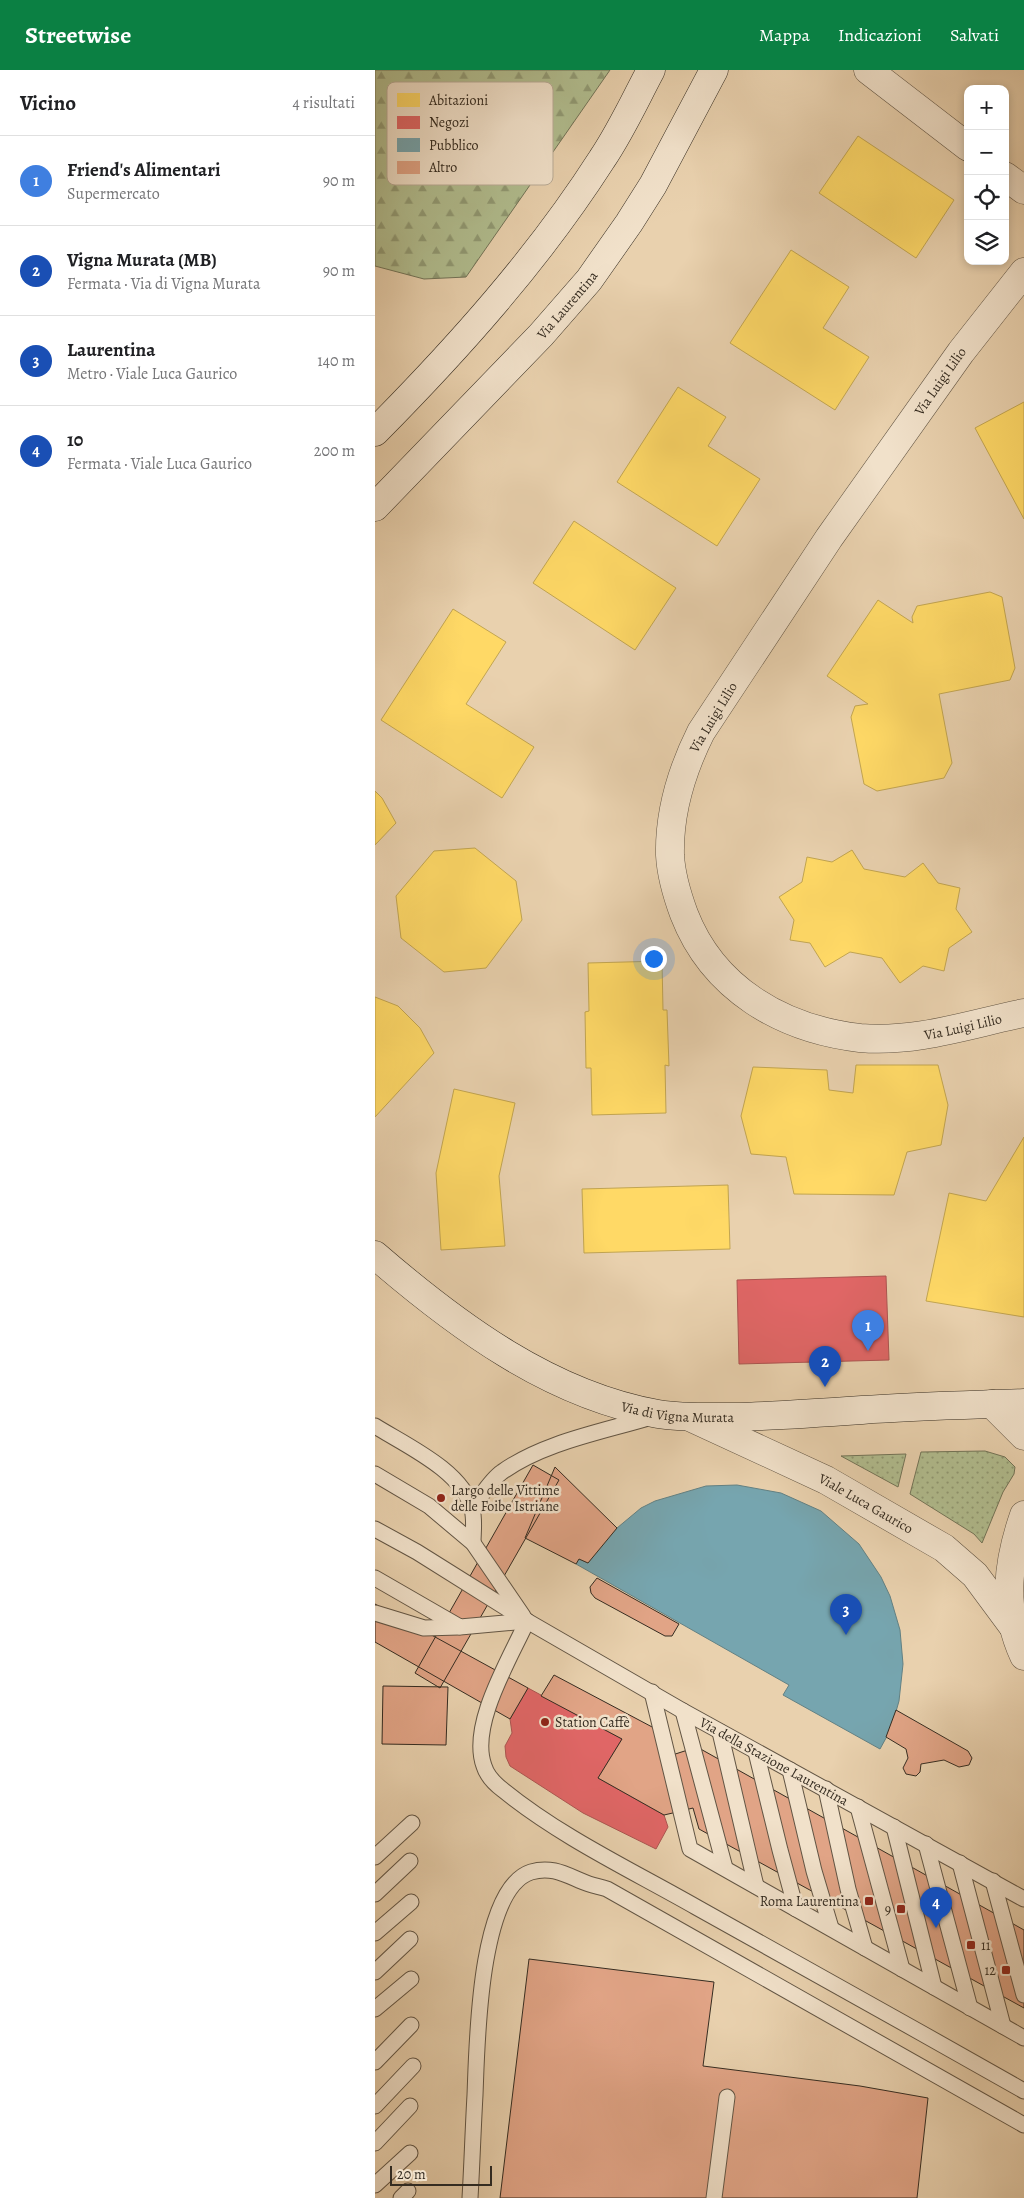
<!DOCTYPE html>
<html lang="it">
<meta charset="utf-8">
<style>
:root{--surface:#fff;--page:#f2f2f2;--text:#202124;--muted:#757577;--line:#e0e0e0;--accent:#0b8043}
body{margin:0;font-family:Alegreya,serif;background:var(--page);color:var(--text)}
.controls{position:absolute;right:15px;top:15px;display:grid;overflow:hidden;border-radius:10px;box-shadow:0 2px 8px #0003}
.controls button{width:45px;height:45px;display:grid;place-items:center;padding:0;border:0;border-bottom:1px solid var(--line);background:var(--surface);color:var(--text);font:25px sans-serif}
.scale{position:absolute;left:15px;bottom:12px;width:102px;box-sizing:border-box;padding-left:5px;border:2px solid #352c21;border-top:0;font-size:14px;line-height:18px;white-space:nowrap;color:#352c21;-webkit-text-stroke:4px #f1e1ca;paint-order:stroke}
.you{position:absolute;left:278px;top:888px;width:18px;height:18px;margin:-12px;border:4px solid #fff;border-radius:50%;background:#1a73e8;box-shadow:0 0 0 8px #1a73e833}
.badge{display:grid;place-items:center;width:32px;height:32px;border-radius:50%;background:var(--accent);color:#fff;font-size:16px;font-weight:700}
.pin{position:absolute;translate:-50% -41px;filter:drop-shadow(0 1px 2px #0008)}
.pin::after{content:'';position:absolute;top:26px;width:18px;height:15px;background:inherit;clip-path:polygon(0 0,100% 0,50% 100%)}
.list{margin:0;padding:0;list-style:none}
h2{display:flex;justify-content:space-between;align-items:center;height:65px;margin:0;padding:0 20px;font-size:21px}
h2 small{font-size:16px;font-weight:400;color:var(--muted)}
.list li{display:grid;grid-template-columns:32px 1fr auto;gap:15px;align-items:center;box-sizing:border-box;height:90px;padding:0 20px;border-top:1px solid var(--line)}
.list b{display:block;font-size:19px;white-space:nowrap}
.list p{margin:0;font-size:16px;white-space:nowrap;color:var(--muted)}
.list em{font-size:16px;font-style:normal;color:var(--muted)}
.icon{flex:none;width:28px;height:28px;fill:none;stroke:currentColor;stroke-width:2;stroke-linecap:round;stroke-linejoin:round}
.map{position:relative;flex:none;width:649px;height:2128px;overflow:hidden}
header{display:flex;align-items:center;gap:30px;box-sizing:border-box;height:70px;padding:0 25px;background:var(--accent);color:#fff}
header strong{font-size:24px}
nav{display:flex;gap:28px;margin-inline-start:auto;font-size:18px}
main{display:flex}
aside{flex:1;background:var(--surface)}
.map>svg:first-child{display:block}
</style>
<header>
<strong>Streetwise</strong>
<nav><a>Mappa</a><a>Indicazioni</a><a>Salvati</a></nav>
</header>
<main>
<aside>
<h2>Vicino<small>4 risultati</small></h2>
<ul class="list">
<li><span class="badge" style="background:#3f7fe0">1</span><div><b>Friend's Alimentari</b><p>Supermercato</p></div><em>90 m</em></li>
<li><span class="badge" style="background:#1a4fb4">2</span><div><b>Vigna Murata (MB)</b><p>Fermata · Via di Vigna Murata</p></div><em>90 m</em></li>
<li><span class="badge" style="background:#1a4fb4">3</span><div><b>Laurentina</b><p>Metro · Viale Luca Gaurico</p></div><em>140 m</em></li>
<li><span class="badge" style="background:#1a4fb4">4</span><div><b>10</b><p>Fermata · Viale Luca Gaurico</p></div><em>200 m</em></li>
</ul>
</aside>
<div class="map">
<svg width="649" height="2128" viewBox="0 0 649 2128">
<defs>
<pattern id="grass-dots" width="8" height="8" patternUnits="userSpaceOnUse" patternTransform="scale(1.25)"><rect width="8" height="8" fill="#b1bd8f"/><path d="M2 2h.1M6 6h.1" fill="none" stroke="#919a74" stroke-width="1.8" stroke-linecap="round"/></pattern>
<pattern id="forest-firs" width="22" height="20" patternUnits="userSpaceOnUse" patternTransform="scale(1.25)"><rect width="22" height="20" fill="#b1bd8f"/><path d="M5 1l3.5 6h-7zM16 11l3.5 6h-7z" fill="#919a74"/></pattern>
</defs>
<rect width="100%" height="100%" fill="#e9d1ae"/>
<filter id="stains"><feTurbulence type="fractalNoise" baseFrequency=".004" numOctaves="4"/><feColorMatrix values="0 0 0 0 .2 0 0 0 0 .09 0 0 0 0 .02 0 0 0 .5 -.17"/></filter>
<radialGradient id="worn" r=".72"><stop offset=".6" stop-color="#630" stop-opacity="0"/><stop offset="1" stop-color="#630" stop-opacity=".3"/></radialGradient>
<path fill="url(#grass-dots)" stroke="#737458" d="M610,1381L630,1387L640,1397L639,1404L628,1422L607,1473L599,1464L535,1424L546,1382Z
M531,1384L523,1417L466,1386Z"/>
<path fill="url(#forest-firs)" stroke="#737458" d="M0,0H235L91,207L49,209L0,196Z"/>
<path fill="#ffd966" stroke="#c2a551" d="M483,66L579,130L541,188L444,123Z
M416,180L474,217L448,258L494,287L460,340L355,273Z
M303,317L351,347L333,376L385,409L342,476L242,412Z
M649,332V449L600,358Z
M199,451L301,518L260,580L158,513Z
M615,522L627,527L640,598L635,610L564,624L577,693L569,708L502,721L489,714L476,647L480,636L493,634L452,606L503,530L538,553L537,547L542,536Z
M78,539L131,572L91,634L159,677L127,728L6,650Z
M0,721L7,728L21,753L0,775Z
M100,778L141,811L147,850L111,898L69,902L26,868L21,826L59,781Z
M477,780L489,799L530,807L548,793L563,813L585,818L581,839L597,862L574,878L569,901L548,896L525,913L507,888L475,882L450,897L435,873L415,870L419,850L404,827L427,812L432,787L457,792Z
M287,891L288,940H292L294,996L290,995L291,1043L217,1045L216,998H211L210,942L214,941L213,893Z
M0,927L23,936L45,958L59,983L0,1047Z
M481,995H563L573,1035L566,1075L532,1082L519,1125L419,1124L411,1087L376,1084L366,1046L378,997L452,1000L454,1020L478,1023Z
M79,1019L140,1033L124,1106L130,1176L66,1180L61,1103Z
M649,1067V1247L551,1231L574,1123L611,1131Z
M353,1115L355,1179L209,1183L207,1119Z"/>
<path fill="#e06666" stroke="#ad5551" d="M511,1206L514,1290L364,1294L362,1210Z
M153,1618L247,1669L223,1708L289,1745L293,1757L281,1779L208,1743L135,1696L131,1687L130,1676L137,1663L135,1649Z"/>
<path fill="#76a5af" stroke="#628184" d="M362,1415L406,1423L446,1441L484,1474L506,1507L515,1526L525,1560L528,1594L524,1631L516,1659L505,1679L408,1625L414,1615L201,1494L204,1489L213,1493L224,1477L242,1458L266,1438L280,1431L331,1416Z"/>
<path fill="#e1a486" stroke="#352c21" d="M158,1395L184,1410L65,1618L40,1603Z
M180,1397L242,1458L213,1493L204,1489L201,1494L150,1468Z
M222,1508L304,1554L297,1566H290L220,1528L216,1523L215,1517Z
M0,1534L153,1618L135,1649L0,1572Z
M179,1605L296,1667L288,1688L302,1742L289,1745L223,1708L247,1669L166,1626Z
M8,1616L73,1617L71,1675L7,1674Z
M521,1640L593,1681L597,1688L594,1695L584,1697L569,1690L546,1694L545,1702L541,1706L531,1704L528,1698L533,1688L531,1679L511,1667Z
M322,1677L649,1860V1938L324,1759L318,1738L302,1742L288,1688Z
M154,1889L339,1912L328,1996L485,2016L553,2028L542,2128H125Z"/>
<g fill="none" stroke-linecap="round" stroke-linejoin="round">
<g stroke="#625544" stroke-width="17">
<g id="service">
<path d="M0,1356C30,1375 88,1401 97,1439C100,1450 98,1462 98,1473"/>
<path d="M0,1404L54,1436L98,1473L148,1546"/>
<path d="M97,1438C106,1427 115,1410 127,1402C169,1372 227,1362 276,1347"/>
<path id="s1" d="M0,1459L42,1482L152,1551L308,1641L649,1829"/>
<path d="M0,1508L85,1557L152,1551"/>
<path d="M0,1543L49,1558L84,1557"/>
<path d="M152,1551C135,1589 94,1655 109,1696C112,1706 120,1714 128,1720C186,1767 256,1800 321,1837C430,1898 540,1959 649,2021"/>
<path d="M277,1622L315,1779L649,1968"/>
<path d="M308,1641L350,1798"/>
<path d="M345,1662L381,1816"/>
<path d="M381,1682L405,1780L421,1839"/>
<path d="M415,1700L439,1801L456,1858"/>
<path d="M451,1719L473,1819L490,1878"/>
<path d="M483,1737L527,1899"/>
<path d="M519,1757L559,1917"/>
<path d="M551,1774L595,1938"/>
<path d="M0,1787L37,1753"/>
<path d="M585,1793L628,1956"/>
<path d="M618,1811L649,1925"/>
<path d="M0,1824L35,1791"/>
<path d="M0,1863L36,1832"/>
<path d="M0,1902L35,1869"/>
<path d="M0,1939L36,1909"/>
<path d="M0,1992L36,1955"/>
<path d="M0,2036L38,1996"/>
<path d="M0,2073L35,2036"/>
<path d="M0,2115L35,2083"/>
<path d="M26,2128L33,2121"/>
<path d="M95,2128C97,2094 98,2060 100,2025C102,1978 103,1819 156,1802C179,1795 194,1807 214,1814C220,1816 226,1817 232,1819L649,2055"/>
<path d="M339,2128L352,2027"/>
</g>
</g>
<g stroke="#625544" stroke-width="29">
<g id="minor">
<path id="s2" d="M649,202L586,282L454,468L326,662C307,700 294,741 295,785C296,805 302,825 309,844C338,919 407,959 485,968C541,973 595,954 649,943"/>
<path d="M617,1334L649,1366"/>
<path id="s3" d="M317,1348L451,1410L569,1478L600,1505L637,1555"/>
<path d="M649,1445C632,1494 627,1538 649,1586"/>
</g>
</g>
<g stroke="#625544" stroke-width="29">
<path id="tertiary" d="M493,0L593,77
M630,106L649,120"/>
</g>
<g stroke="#352c21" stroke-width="29">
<g id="secondary">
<path d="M0,362C83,278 163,189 227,89C246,61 260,30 276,0"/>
<path id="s4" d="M0,437L166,265L214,210L254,153L278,115L339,0"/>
<path id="s5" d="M0,1185C81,1255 175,1325 283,1344C308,1348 333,1347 359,1347C401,1346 444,1343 487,1340C541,1336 595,1335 649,1333"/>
</g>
</g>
<use href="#service" stroke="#f1e1ca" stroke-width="15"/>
<use href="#minor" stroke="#f1e1ca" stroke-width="28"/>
<use href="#tertiary" stroke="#f1e1ca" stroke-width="28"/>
<use href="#secondary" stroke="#f1e1ca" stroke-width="28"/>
</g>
<g fill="#8f2418" stroke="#f1e1ca" stroke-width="2">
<circle cx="66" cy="1428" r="5"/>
<circle cx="170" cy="1652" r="5"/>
<rect x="489" y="1826" width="10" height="10" rx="2.5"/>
<rect x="521" y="1834" width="10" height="10" rx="2.5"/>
<rect x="591" y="1870" width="10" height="10" rx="2.5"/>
<rect x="626" y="1895" width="10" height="10" rx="2.5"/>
</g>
<g text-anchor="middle" stroke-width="5" stroke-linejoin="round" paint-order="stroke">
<g font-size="14" fill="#352c21" stroke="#f1e1ca">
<text dy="5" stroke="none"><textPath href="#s4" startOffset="279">Via Laurentina</textPath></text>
<text transform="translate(565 311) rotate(-55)" y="5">Via Luigi Lilio</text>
<text transform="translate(338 647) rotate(-59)" y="5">Via Luigi Lilio</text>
<text dy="5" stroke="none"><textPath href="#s2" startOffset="1082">Via Luigi Lilio</textPath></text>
<text dy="5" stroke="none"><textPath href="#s5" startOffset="348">Via di Vigna Murata</textPath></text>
<text dy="5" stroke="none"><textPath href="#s3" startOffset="194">Viale Luca Gaurico</textPath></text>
<text dy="5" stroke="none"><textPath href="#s1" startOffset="462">Via della Stazione Laurentina</textPath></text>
</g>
<g font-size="14" fill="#352c21" stroke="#f1e1ca" text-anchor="start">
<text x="76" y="1425">Largo delle Vittime<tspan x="76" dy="16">delle Foibe Istriane</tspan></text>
<text x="180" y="1657">Station Caffè</text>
<text x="484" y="1836" text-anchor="end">Roma Laurentina</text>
<text x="516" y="1844" text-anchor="end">9</text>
<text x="606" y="1880">11</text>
<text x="621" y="1905" text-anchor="end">12</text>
</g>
</g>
<rect x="12" y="12" width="166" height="103" rx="8" fill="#f1e1ca" stroke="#b9ab97" stroke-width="1"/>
<rect x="22" y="23" width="23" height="14" fill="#ffd966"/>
<rect x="22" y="46" width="23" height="13" fill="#e06666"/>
<rect x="22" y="68" width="23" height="14" fill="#76a5af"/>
<rect x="22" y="91" width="23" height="13" fill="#e1a486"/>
<g font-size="14" fill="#352c21">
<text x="54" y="35">Abitazioni</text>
<text x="54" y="57">Negozi</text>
<text x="54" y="80">Pubblico</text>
<text x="54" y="102">Altro</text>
</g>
<rect width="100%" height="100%" filter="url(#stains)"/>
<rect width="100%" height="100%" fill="url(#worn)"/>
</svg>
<div class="controls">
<button>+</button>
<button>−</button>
<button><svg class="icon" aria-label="locate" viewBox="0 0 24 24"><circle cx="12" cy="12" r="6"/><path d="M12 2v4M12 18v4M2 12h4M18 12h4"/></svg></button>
<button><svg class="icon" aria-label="layers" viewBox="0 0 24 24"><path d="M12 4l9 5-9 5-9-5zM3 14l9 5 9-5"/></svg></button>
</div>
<div class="scale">20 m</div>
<div class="you"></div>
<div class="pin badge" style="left:493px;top:1281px;background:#3f7fe0">1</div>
<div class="pin badge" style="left:450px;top:1317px;background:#1a4fb4">2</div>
<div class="pin badge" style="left:471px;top:1565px;background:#1a4fb4">3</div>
<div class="pin badge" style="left:561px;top:1858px;background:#1a4fb4">4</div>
</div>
</main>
